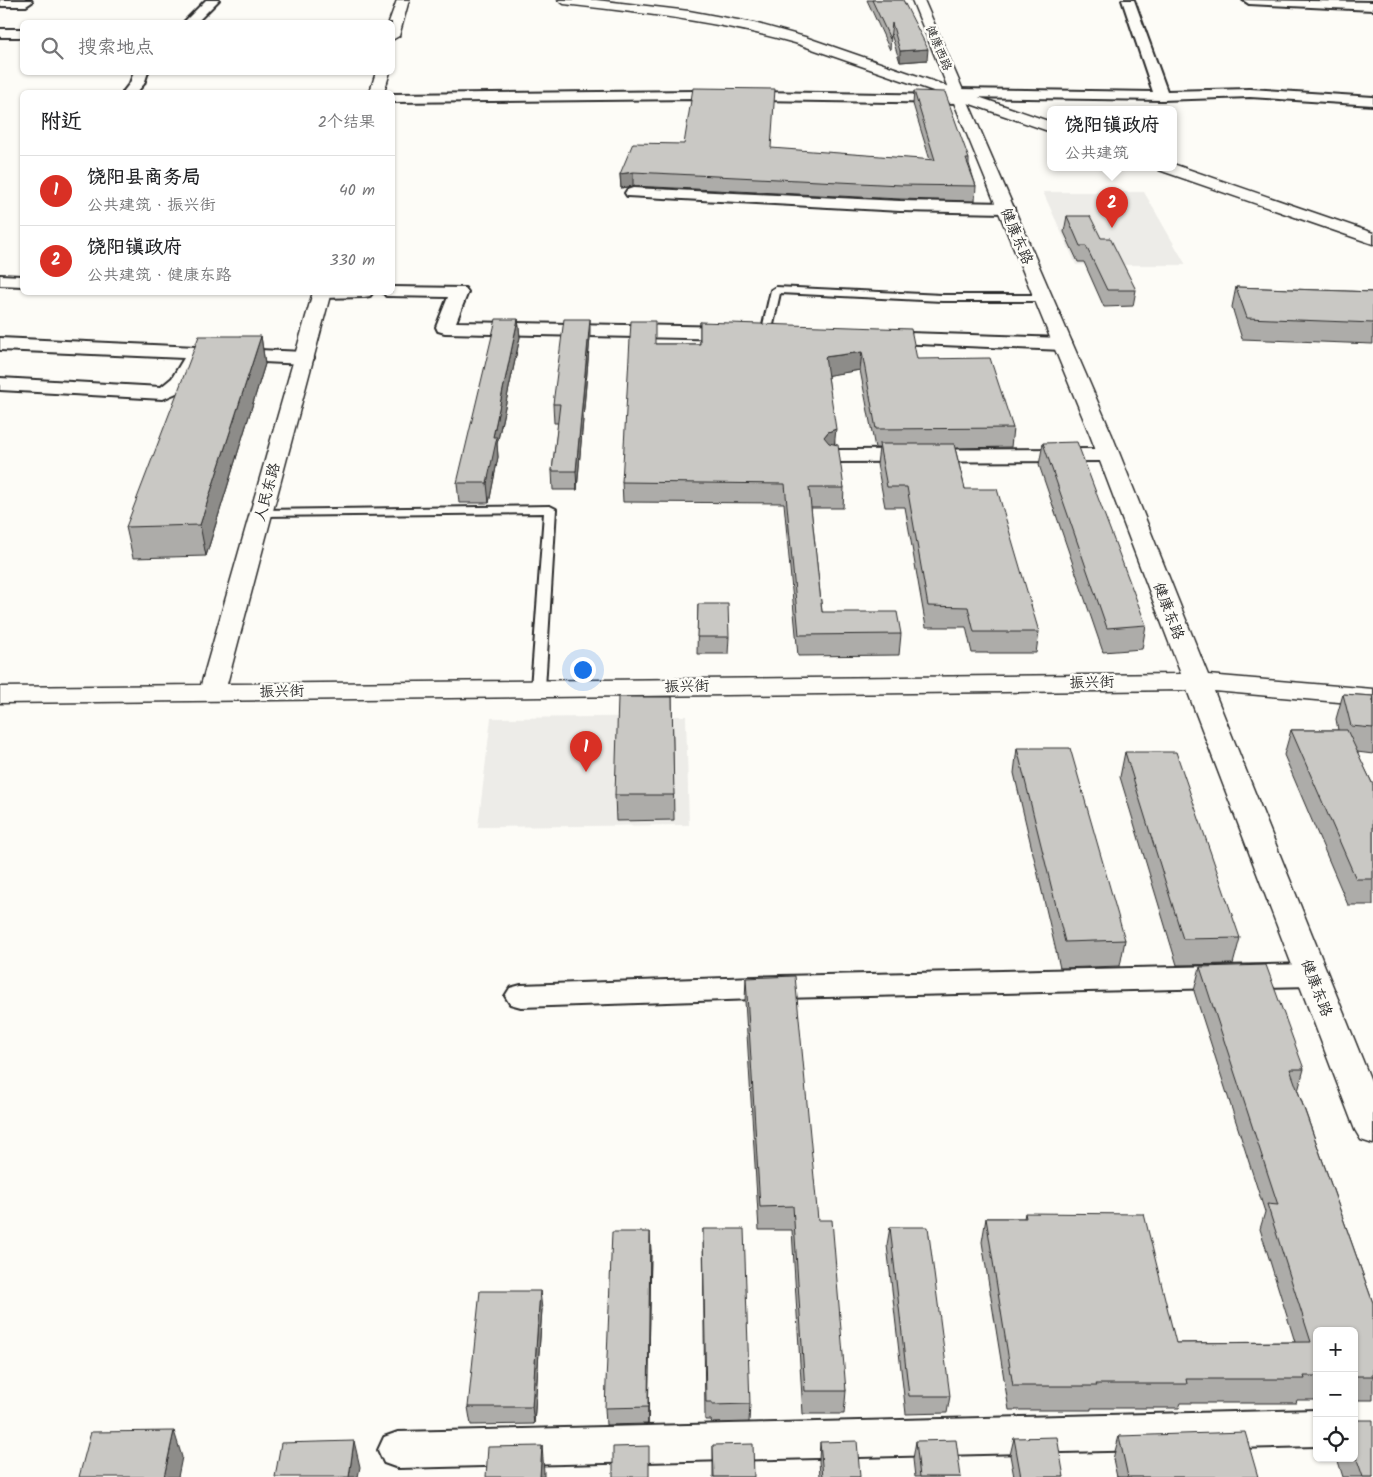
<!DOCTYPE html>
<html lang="zh">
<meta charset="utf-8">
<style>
:root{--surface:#fff;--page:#f6f6f6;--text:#202124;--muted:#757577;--line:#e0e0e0;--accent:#d93025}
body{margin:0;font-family:Kalam,"LXGW WenKai TC",sans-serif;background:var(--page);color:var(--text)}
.controls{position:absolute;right:15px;bottom:15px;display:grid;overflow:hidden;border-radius:8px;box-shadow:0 1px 4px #0004}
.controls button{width:45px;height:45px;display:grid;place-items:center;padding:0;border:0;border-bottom:1px solid var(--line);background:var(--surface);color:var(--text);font:25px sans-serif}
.you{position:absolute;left:582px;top:669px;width:18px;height:18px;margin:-12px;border:4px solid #fff;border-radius:50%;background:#1a73e8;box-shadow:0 0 0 8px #1a73e833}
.badge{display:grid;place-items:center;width:32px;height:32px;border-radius:50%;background:var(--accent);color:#fff;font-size:16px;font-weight:700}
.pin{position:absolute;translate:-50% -41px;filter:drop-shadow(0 1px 2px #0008)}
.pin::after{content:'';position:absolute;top:26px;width:18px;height:15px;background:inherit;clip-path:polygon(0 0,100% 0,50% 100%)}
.popup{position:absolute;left:1047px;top:106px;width:130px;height:65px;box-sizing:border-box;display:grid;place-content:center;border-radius:8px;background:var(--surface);filter:drop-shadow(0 1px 4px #0005);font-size:16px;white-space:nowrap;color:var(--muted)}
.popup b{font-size:19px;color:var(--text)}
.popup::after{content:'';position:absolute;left:50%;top:100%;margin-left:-10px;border:10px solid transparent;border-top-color:var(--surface)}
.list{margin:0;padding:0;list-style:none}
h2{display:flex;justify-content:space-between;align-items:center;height:65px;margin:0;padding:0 20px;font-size:21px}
h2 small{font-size:16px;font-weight:400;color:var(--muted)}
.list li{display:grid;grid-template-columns:32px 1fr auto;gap:15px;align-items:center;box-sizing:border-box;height:70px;padding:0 20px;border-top:1px solid var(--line)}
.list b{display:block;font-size:19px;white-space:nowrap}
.list p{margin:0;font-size:16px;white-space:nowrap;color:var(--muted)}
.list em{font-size:16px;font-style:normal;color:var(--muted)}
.icon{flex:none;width:28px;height:28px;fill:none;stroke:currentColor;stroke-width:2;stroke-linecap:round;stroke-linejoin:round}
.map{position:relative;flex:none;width:1373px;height:1477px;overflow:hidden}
.search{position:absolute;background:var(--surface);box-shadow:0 1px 4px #0004;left:20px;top:20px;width:375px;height:55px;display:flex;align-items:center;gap:12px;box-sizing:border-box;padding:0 18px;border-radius:8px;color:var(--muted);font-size:19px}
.panel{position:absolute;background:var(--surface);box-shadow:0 1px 4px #0004;left:20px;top:90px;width:375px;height:205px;border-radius:8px}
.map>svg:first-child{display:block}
</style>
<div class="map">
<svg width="1373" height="1477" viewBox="0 0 1373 1477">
<rect width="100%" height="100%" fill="#fdfcf7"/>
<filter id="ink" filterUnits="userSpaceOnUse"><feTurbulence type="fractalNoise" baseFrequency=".02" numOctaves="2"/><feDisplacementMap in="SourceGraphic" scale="10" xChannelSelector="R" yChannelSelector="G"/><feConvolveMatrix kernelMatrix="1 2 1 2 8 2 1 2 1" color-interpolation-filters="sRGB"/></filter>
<g filter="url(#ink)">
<path fill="#edece8" d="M1043,192H1144L1186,265H1076Z
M686,716L689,825L478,827L491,718Z"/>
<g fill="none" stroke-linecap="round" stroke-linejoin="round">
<g stroke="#2b2b2b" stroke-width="4">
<path id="service" d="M776,287L942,295H1043L1048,298L1043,301H942L780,293L771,334L766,337L761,334L771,290Z
M550,506L556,509L545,688L538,692L531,688L544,513L261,516L255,513L261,510Z"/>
</g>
<g stroke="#2b2b2b" stroke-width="4">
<path id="minor" d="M0,0H31L32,2L26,6H0Z
M206,0H219L197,22H184Z
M1122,0H1134L1167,91L1250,89L1373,97V105L1250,97L1162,100L966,97L965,102L960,103L696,99L392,102V94L696,91L952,95L953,90L958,89L1153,92Z
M1243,0L1373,2V10L1249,4Z
M0,29H22V37H0Z
M134,72H148L144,84L137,92H123L130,83Z
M633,188L900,201L1006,203L1012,205L1014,208L1012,211L1006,213L900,211L627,196L625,193L627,190Z
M0,275L22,276V286L0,285Z
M392,287L465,288L468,292L456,322L734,327L741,329L743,333L741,337L734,339L445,333L438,331L436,327L448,297L386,296L383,292H392Z
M373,292L370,296L364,297L322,298L316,297L313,293Z
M878,332L1063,338L1070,340L1072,344L1070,348L1063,350L871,342L869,338L871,334Z
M0,338L304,352L311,354L314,358L311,362L304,364L203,359L181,391L163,399L0,390V378L161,387L172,378L184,358L0,350Z
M1108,449L1115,451L1118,455L1115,459L1108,461L835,462L828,460L825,456L828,452L835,450Z
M1312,964L1323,967L1327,975L1323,983L1312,986L781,998L521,1007L510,1004L505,996L510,988L521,985L781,976Z
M1317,1410V1446L398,1468L384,1463L378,1450L384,1437L398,1432Z"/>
</g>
<g stroke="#2b2b2b" stroke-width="3">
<path id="tertiary" d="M397,0H409L399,36L392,40V22H389Z
M912,0H924L1112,435L1208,675L1373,689V705L1214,691L1373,1086V1144L1361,1140L1355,1130L1187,690L0,703V687L201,685L313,292H331L227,684L1181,674L1090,435Z
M376,72H390L384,92H370Z"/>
</g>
<g stroke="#2b2b2b" stroke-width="3">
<path id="secondary" d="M558,0H596L689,11L754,23L805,37L1051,122V132L795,43C719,21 642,13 564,4Z
M1173,164L1373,233V244L1159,170L1157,167H1173Z"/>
</g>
<use href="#service" fill="#fdfcf7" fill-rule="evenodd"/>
<use href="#minor" fill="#fdfcf7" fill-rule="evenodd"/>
<use href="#tertiary" fill="#fdfcf7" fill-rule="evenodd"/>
<use href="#secondary" fill="#fdfcf7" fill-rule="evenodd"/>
</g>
<path fill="#adaca9" stroke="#2b2b2b" d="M867,0H903L927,60L900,62L891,34L890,50Z
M914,91L969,159V164L976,186L975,201L900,199L633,186L621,188L620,174L772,149L930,160L913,104Z
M1067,216L1101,238L1136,290L1133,306L1104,307L1084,262H1078L1064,232Z
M1236,287L1373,292V344L1242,339L1232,307Z
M518,319L520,337L497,444L498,457L489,503H459L457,483Z
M700,322L917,359L1013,428L1011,447L955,448L965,489L1039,632L1036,653H972L966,627H926L905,507H885L877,464L879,448H875L860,370L828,375L835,444L844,488L843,508H811L822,612L901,634L899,655L798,656L784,503L623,502L622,482L655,344H700Z
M261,336L265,364L206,556L133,558L126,527Z
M590,337L577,490H553L552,471L558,423H554L553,404Z
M1043,443L1146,625L1142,649L1103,652L1039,465Z
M698,604L729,637L728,654H697Z
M1343,694L1373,696V754L1357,752L1373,785V905H1348L1284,755L1291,730H1338L1336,719Z
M672,697L674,820L616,821L615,795Z
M1017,748L1125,940L1120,966L1060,968L1014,773Z
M1125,752L1240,938L1233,964L1177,965L1120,777Z
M1200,967L1304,1069L1298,1091L1373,1303V1400H1354V1331H1317V1400H1297L1296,1403H1181L1179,1408H1091V1410H1009L982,1242L986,1218H1024L1025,1213L1176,1343L1295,1342L1260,1229L1265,1212L1194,991Z
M746,978L818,1220L846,1391L844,1414H803L792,1230H759L745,1001Z
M890,1227L950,1396L947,1413L906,1414L887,1245Z
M703,1229L750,1404L749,1422L712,1423L711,1420H705Z
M651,1250L648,1424L606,1425L605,1408Z
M542,1309L534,1424L471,1425L468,1407Z
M1354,1420L1373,1477H1343L1337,1458H1354Z
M1119,1436L1258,1477H1117L1113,1459Z
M1014,1438L1064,1477H1014L1010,1455Z
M916,1441L961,1477H915L913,1459Z
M820,1442L860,1477H820L819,1460Z
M713,1445L754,1477H713Z"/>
<path fill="#8d8c89" stroke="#2b2b2b" d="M928,49L927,60L900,62V51Z
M633,172V186L621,188L620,174Z
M518,319L520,337L497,444L498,457L489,503L487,483L493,437Z
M590,319V337L577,490L576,471Z
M261,336L265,364L206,556L200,525Z
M862,352L860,370L825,376V357Z
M836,429L834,448L826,451L824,437L828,432Z
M650,1232L651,1250L648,1424V1407Z
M540,1291L542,1309L534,1424L532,1407Z
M174,1431L182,1457L178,1477H164Z
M354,1441L360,1467L358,1477H349Z
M542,1446L544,1472V1477H540Z"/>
<path fill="#c9c8c4" stroke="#2b2b2b" d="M872,0H903L928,49L900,51L892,23L890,39Z
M693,88L775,89L771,148L935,160L914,91L945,92L969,159H966L976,186L901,185L633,172L620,174L633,143L684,144Z
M1067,216H1090L1101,238H1110L1136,290H1107L1086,246H1080Z
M1236,287L1373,292V323L1247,318Z
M496,319H518L493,437H497L487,483H457Z
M564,319H590L576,471H552L560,404H553Z
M631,321H655V344H700V322L911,329L917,359L990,358L1013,428L876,429L862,352L825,357L836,429L828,432L824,437L829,443L838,445L844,488H809L822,612H897L901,634L799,635L785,484L622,482Z
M199,336H261L200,525L126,527Z
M1077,442L1146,625L1107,628L1043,443Z
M879,444H954L965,489H997L1039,632H974L968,607L928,606L907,487H887Z
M698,604H728L729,637H697Z
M1343,694L1373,696V728L1351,726Z
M618,697H672L674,795H615Z
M1291,730H1347L1373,785V879H1356Z
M1017,748H1070L1125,940L1065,942Z
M1125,752H1176L1240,938L1183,939Z
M1266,965L1304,1069H1290L1373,1303V1376H1354V1331H1317V1376H1304L1305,1379H1186L1187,1384H1096L1097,1386H1013L986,1218H1026L1025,1213L1144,1214L1176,1343L1311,1342L1267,1204L1278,1205L1200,967Z
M795,976L818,1220H832L846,1391H805L793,1206L760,1207L746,978Z
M890,1227H928L950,1396H909Z
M703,1229H744L750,1404L712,1405V1402H706Z
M612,1232H650L648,1407L605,1408Z
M480,1291H540L532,1407H468Z
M1354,1420H1373V1477H1363L1354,1451Z
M174,1431L164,1477H79L91,1432Z
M1245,1432L1258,1477H1128L1119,1436Z
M1057,1437L1064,1477H1021L1014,1438Z
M956,1440L961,1477H920L916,1441Z
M354,1441L349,1477H275L281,1443Z
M857,1441L860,1477H823L820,1442Z
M753,1444L754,1477H714L713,1445Z
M542,1446L540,1477H486L488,1447Z
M649,1446V1477H613V1447Z"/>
</g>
<g text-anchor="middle" stroke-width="5" stroke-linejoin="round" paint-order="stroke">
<g font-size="12" fill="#2b2b2b" stroke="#fdfcf7">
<text transform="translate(939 48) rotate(67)" y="4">健康西路</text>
</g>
<g font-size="15" fill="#2b2b2b" stroke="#fdfcf7">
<text transform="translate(1017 236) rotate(67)" y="5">健康东路</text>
<text transform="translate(267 492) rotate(-75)" y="5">人民东路</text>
<text transform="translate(1169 611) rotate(69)" y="5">健康东路</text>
<text transform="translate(1092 682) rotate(-1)" y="5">振兴街</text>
<text transform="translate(687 686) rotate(-1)" y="5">振兴街</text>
<text transform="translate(282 691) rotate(-1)" y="5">振兴街</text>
<text transform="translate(1317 988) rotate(69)" y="5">健康东路</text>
</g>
</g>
</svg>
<div class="controls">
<button>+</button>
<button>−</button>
<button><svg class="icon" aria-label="locate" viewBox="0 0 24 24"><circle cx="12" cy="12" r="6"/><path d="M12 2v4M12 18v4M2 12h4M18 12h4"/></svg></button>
</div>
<div class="you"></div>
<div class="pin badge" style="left:586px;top:772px">1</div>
<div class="pin badge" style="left:1112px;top:228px">2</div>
<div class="popup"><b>饶阳镇政府</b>公共建筑</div>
<div class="search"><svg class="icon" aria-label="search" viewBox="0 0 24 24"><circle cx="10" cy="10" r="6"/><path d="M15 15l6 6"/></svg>搜索地点</div>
<section class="panel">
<h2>附近<small>2个结果</small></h2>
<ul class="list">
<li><span class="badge">1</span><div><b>饶阳县商务局</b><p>公共建筑 · 振兴街</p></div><em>40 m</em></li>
<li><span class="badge">2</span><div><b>饶阳镇政府</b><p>公共建筑 · 健康东路</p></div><em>330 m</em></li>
</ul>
</section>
</div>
